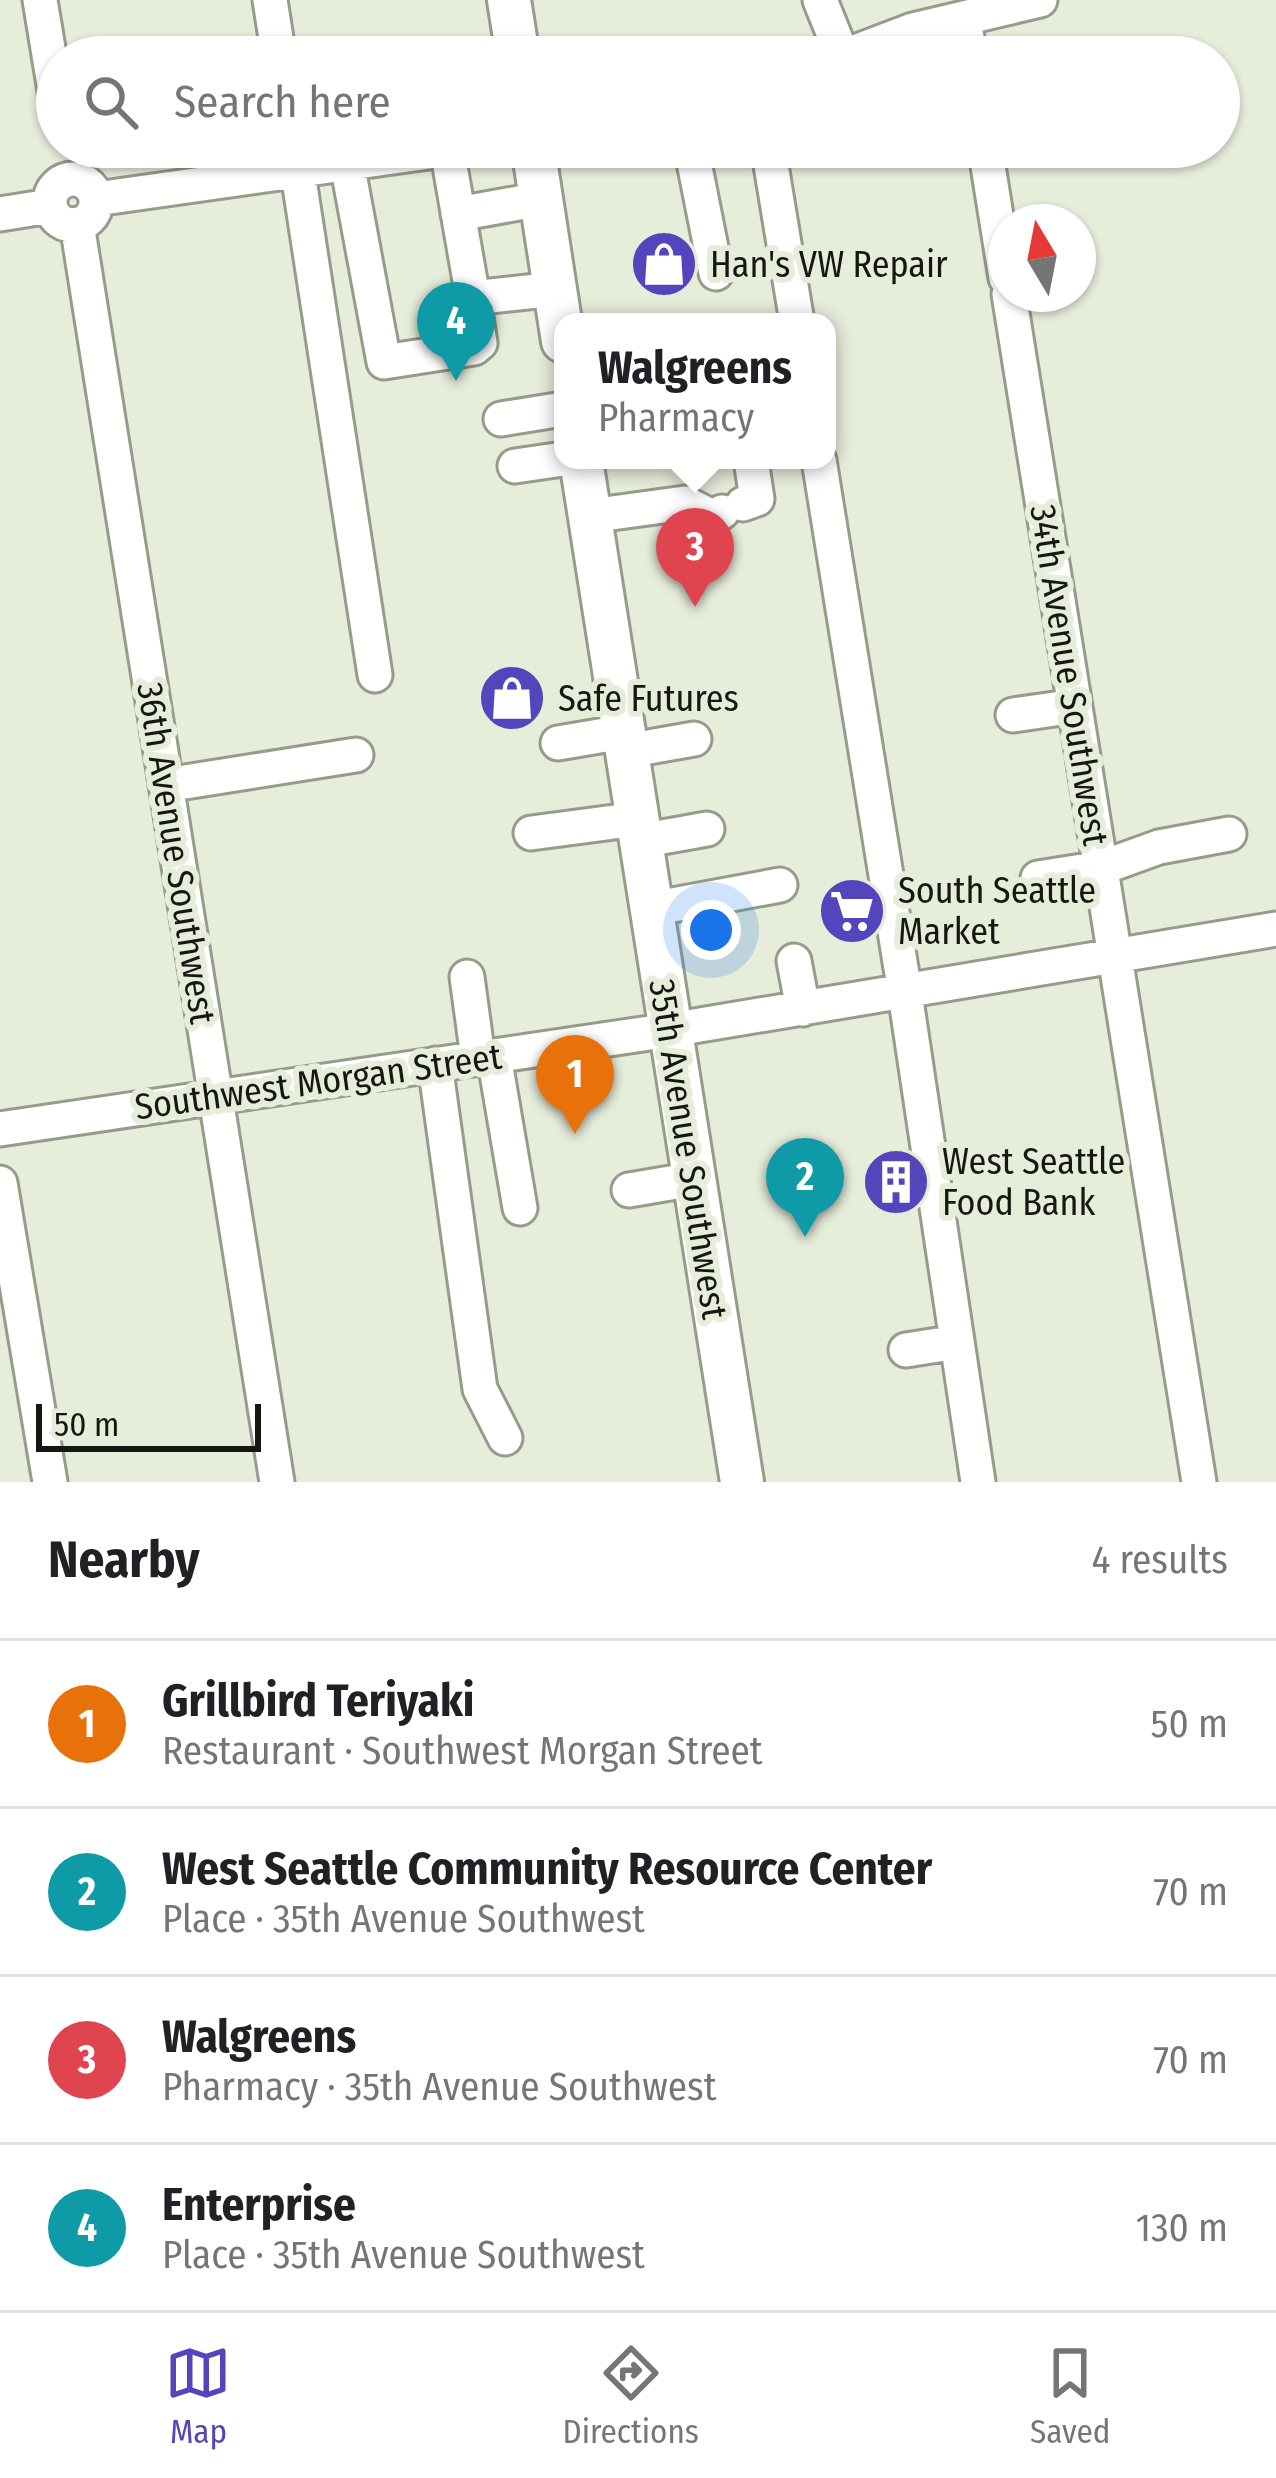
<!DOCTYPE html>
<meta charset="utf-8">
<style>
:root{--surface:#fff;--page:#f6f6f6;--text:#202124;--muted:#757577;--line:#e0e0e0;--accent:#5445bd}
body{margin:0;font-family:"Fira Sans Condensed",sans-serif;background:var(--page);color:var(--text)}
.compass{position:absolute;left:988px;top:204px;width:108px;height:108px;border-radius:50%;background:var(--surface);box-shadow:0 3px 9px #0004;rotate:350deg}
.scale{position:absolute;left:36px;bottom:30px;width:225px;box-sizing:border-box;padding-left:12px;border:6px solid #151711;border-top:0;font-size:33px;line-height:42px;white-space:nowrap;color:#151711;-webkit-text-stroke:9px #e7eddb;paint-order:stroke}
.you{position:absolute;left:711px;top:930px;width:42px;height:42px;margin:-30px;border:9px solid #fff;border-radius:50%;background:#1a73e8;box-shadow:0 0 0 18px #1a73e833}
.badge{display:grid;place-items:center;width:78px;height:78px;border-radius:50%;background:var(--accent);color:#fff;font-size:39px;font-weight:700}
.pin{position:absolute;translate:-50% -99px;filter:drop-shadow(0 3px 6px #0008)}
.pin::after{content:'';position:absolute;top:63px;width:42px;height:36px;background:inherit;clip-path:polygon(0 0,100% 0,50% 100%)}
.popup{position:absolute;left:554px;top:313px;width:282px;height:156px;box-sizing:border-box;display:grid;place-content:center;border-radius:24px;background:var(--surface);filter:drop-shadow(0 3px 9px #0005);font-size:39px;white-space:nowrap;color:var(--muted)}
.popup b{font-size:45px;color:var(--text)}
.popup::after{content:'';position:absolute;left:50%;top:100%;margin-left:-24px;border:24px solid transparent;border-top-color:var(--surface)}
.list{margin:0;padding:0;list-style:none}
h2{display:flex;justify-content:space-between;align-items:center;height:156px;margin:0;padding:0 48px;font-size:51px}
h2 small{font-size:39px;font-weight:400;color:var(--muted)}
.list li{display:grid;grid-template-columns:78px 1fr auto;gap:36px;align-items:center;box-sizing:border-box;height:168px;padding:0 48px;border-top:3px solid var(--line)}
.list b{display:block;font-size:45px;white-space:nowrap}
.list p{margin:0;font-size:39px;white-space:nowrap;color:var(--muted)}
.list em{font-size:39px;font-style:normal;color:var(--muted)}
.icon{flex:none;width:66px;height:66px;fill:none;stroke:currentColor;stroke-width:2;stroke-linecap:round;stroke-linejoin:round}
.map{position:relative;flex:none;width:1276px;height:1482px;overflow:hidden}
.search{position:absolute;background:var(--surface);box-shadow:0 3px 9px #0004;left:36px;right:36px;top:36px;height:132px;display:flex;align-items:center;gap:30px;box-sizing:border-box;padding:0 42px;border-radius:66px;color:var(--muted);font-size:45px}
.sheet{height:828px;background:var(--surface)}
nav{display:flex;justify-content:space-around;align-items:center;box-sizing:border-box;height:168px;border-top:3px solid var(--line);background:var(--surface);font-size:33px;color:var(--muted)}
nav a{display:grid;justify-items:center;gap:6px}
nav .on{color:var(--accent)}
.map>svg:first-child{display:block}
</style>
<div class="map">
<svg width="1276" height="1482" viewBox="0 0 1276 1482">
<rect width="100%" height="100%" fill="#e7eddb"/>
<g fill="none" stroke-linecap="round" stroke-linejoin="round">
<g stroke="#969b8a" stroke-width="39">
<path id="minor" d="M40,0L57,103
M270,0L279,57
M820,0L843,57
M964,18L970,57
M842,57L913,30L1040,0
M294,147L375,675
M691,147L716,273
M768,147L797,322
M985,147L1006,278
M447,149L473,298
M347,163L384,362L474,348L480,343L473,298L555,289
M50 202a23 23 0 1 1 46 0a23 23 0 1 1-46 0Z
M96,199L464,147
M0,214L50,206
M458,214L541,199
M77,224L277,1482
M1009,294L1199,1482
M501,419L563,409
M819,460L905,993L978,1482
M515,466L563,459
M743,504L757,499L751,460
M590,516L685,503L712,517L722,512
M1013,715L1075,706
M558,743L623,732
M626,751L694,739
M166,785L356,755
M531,833L637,819
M640,841L707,829
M1038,878L1101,868L1159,847L1229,834
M651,909L780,885
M794,961L803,1009
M467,977L478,1058
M494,1056L520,1208
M435,1064L480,1389L505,1438
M0,1129L670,1030L1276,929
M0,1183L50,1482
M629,1190L694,1179
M906,1350L957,1342"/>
</g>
<g stroke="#969b8a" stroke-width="48">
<path id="major" d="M509,0L518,57
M533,147L563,341
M581,460L742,1482"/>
</g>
<use href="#minor" stroke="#fff" stroke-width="33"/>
<use href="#major" stroke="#fff" stroke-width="42"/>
</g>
<defs>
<g id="shop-disc" transform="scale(3.45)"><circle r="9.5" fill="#5445bd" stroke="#e7eddb"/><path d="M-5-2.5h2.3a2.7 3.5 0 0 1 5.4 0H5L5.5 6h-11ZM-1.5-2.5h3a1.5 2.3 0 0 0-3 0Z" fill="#fff"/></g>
<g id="supermarket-disc" transform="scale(3.45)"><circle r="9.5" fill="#5445bd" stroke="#e7eddb"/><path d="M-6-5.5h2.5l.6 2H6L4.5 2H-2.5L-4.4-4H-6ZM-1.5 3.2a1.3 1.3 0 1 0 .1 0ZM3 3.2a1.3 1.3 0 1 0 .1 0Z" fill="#fff"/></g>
<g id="building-disc" transform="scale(3.45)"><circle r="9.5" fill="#5445bd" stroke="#e7eddb"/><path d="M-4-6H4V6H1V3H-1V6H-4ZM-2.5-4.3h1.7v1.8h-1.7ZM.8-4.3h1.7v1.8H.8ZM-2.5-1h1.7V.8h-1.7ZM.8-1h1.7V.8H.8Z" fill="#fff"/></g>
</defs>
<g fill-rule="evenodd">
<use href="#shop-disc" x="664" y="264"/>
<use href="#shop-disc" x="512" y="698"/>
<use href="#supermarket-disc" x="852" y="911"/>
<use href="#building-disc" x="896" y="1182"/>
</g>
<g text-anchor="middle" stroke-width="12" stroke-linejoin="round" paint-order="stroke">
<g font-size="36" fill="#151711" stroke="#e7eddb" text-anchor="start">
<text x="710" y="277">Han's VW Repair</text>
<text x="558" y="711">Safe Futures</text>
<text x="898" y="903">South Seattle<tspan x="898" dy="41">Market</tspan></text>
<text x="942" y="1174">West Seattle<tspan x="942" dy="41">Food Bank</tspan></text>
</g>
<g font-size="36" fill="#151711" stroke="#e7eddb">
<text transform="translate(1070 675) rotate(81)" y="13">34th Avenue Southwest</text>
<text transform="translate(177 853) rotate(81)" y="13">36th Avenue Southwest</text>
<text transform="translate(318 1081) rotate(-8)" y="13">Southwest Morgan Street</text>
<text transform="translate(689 1149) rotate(81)" y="13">35th Avenue Southwest</text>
</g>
</g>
</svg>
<svg class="compass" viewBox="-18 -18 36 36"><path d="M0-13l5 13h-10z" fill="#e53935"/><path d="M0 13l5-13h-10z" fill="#757577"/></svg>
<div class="scale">50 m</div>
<div class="you"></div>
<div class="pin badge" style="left:575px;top:1134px;background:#e8710a">1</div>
<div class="pin badge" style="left:805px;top:1237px;background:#0f9aa8">2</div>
<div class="pin badge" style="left:695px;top:607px;background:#e0444e">3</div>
<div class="popup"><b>Walgreens</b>Pharmacy</div>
<div class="pin badge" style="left:456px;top:381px;background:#0f9aa8">4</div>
<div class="search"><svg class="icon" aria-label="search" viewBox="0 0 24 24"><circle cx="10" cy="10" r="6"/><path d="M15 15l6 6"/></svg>Search here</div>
</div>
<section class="sheet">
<h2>Nearby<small>4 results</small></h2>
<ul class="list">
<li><span class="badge" style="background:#e8710a">1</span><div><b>Grillbird Teriyaki</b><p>Restaurant · Southwest Morgan Street</p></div><em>50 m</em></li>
<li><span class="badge" style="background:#0f9aa8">2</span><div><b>West Seattle Community Resource Center</b><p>Place · 35th Avenue Southwest</p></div><em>70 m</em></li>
<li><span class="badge" style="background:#e0444e">3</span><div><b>Walgreens</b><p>Pharmacy · 35th Avenue Southwest</p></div><em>70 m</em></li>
<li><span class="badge" style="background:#0f9aa8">4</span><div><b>Enterprise</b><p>Place · 35th Avenue Southwest</p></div><em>130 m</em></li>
</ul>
</section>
<nav>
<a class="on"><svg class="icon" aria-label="map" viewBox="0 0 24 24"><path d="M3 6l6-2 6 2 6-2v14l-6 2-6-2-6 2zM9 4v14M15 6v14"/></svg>Map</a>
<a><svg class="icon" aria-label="directions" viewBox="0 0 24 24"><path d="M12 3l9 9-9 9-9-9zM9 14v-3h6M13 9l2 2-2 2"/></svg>Directions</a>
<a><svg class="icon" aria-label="saved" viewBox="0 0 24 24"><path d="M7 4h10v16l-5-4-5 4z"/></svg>Saved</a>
</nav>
